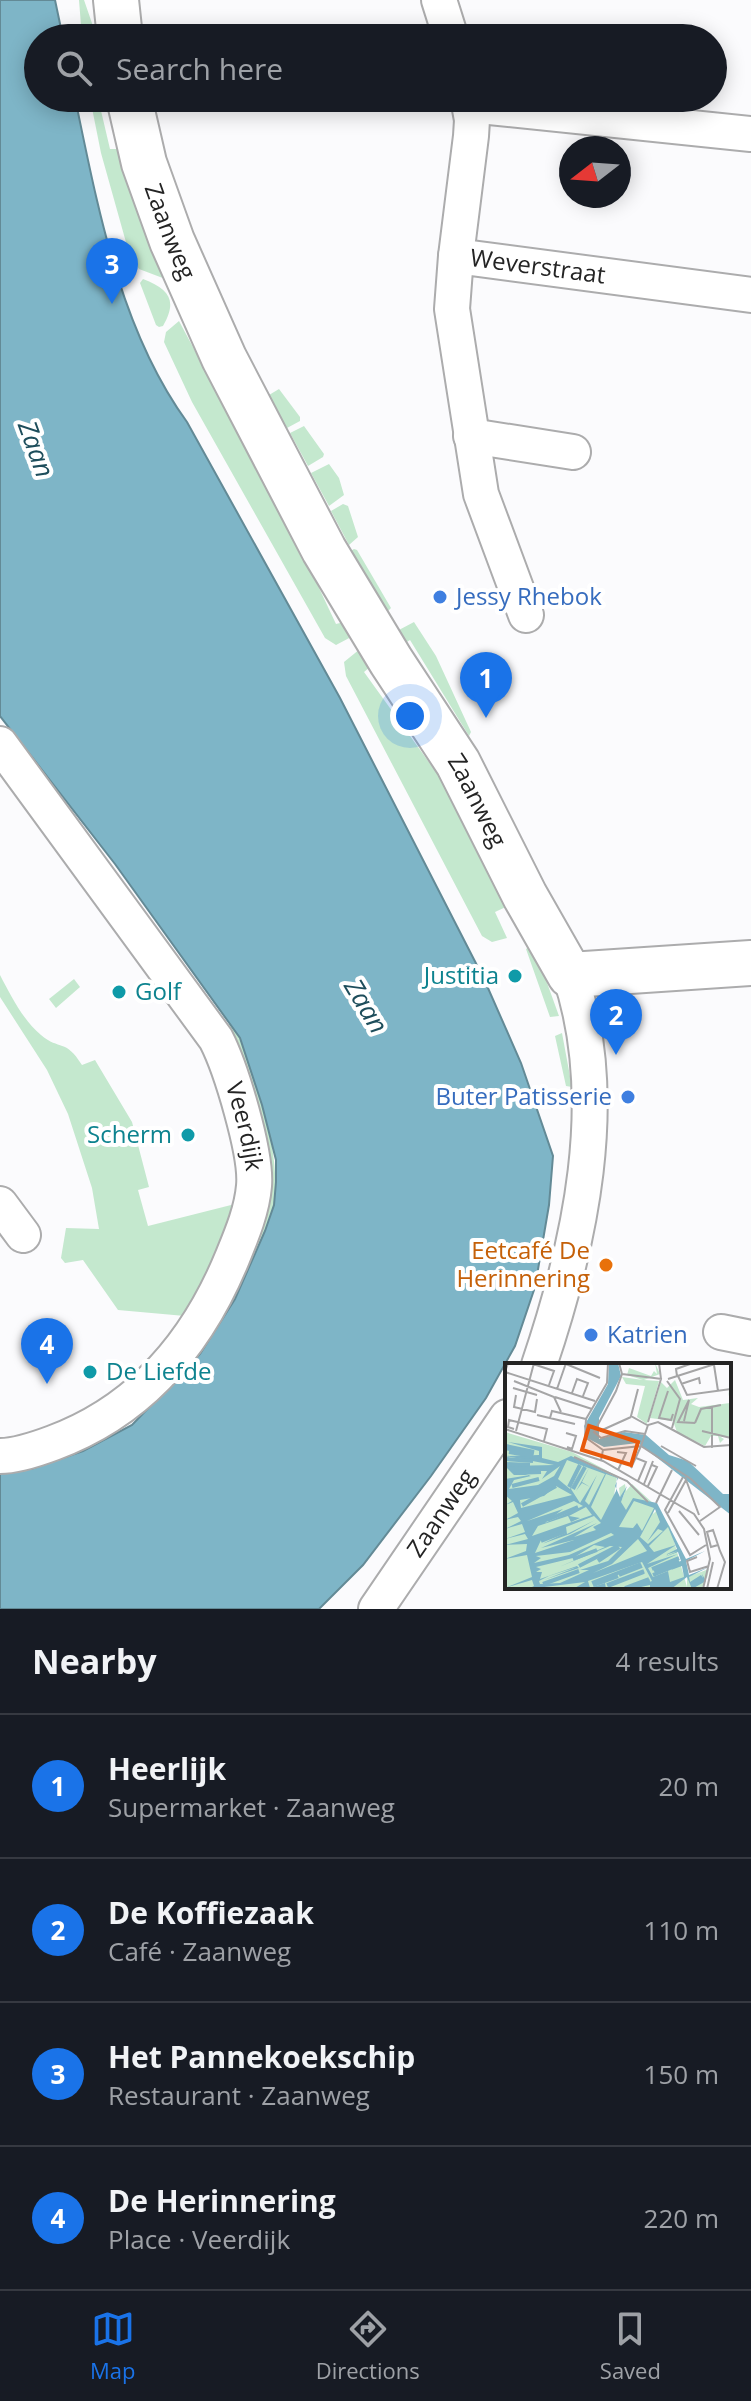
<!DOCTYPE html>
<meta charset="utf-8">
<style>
:root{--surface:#171b24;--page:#242831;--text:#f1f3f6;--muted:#9ea1a6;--line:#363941;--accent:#1a73e8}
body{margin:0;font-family:"Open Sans",sans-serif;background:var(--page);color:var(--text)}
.compass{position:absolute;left:559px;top:136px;width:72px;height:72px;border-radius:50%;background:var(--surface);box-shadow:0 4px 20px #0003;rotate:253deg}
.you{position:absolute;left:410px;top:716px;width:28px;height:28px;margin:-20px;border:6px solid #fff;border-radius:50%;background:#1a73e8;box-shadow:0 0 0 12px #1a73e833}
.badge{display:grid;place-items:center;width:52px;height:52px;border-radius:50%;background:var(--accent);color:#fff;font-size:26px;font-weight:700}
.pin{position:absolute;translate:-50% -66px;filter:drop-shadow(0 2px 4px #0008)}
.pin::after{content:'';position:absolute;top:42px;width:28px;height:24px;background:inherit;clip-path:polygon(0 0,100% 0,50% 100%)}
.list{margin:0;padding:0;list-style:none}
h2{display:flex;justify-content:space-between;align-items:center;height:104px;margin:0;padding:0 32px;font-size:34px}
h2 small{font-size:26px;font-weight:400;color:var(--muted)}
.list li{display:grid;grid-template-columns:52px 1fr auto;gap:24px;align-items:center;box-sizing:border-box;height:144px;padding:0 32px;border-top:2px solid var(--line)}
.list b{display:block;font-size:30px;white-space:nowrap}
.list p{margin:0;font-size:26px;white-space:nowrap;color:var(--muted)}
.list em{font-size:26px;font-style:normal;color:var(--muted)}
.icon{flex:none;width:44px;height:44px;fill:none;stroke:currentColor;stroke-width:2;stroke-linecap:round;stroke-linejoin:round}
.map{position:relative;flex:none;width:751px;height:1609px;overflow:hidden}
.search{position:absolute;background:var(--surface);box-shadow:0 4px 20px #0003;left:24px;right:24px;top:24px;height:88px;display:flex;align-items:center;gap:20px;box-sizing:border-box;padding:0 28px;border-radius:44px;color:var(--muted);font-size:30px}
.sheet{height:680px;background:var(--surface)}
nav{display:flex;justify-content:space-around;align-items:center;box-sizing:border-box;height:112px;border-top:2px solid var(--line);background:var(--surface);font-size:22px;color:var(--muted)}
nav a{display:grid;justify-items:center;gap:4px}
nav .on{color:var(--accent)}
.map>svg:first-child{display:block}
</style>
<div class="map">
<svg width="751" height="1609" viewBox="0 0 751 1609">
<rect width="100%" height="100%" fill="#fbfbfd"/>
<path fill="#c4e8ce" d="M79,0H84L94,29L86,32L87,38H82Z
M90,98H98L110,149H118L168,280L139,269L129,253L101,153Z
M143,279C169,289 178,300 163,326L159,327L156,325L140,283Z
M179,321L295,537L336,624L344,622L353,636L336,645L325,638L192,402L164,342L166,332Z
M279,389L300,417V421L287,428L269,395Z
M304,426L324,454L323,457L308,466L290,433Z
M329,464L339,478L344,495L329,506L311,473Z
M343,504L348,506L358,537L349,545L331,511Z
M354,549L357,550L391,608L386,613L345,554Z
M414,622L436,656L471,732L469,736L410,640L405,643L397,631Z
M360,649L370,667L364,672L436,772L514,903L495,912L507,938L492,942L482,936L346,676L344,662Z
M533,944L559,1016L550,1017L526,949Z
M0,975C11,996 23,1020 41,1035C60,1051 65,1038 82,1065L95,1060L132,1122L149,1187L138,1190L148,1226L239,1203L226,1254L185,1316L118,1310L83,1260L65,1263L61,1258L66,1228L99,1229L92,1188L68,1114L47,1070L0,997Z
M74,979L80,987L56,1008L49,999Z
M231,1022C255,1062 282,1157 274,1203C266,1249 218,1335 186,1369L182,1364L267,1183L227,1027Z
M562,1033L572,1087L566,1086L555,1036Z"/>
<path fill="#7eb5c7" stroke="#638a96" stroke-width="2" d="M0,0H55L63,38H38V98H75C98,208 120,330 187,422L340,698L484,979L521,1063L553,1156L549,1205L535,1287L515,1346L486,1398L431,1476L363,1565L319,1609H0V1470L31,1469L83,1451L132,1425L160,1396L200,1354L235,1299L265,1231L274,1205L276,1182V1160L262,1105L240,1038L115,864L0,716Z"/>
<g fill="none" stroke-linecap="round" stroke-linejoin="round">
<g stroke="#acacad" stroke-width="38">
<g id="minor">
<path d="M439,0L451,38"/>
<path d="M470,105L751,134"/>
<path d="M456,256L471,136L472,120L468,98"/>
<path d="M471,436L573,452"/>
<path id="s1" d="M526,615L481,494L452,309L456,256L751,295"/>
<path id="s2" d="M0,744L216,1039C231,1068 257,1154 254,1186C252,1210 242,1234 233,1256C198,1342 142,1410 53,1443C37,1449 17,1456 0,1456"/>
<path d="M0,1204L23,1235"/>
<path d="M721,1332L751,1338"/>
<path d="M539,1365C580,1244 612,1100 570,975"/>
<path id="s3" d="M376,1609L507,1417"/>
</g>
</g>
<g stroke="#acacad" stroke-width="48">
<g id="major">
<path d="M116,0L120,38"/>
<path id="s4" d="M129,98L144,163L172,241L224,358L324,550L391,661L458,763L525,896L570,975L751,963"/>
</g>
</g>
<use href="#minor" stroke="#fff" stroke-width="34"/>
<use href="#major" stroke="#fff" stroke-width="44"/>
</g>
<g fill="#3f7fe0" stroke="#fff" stroke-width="3">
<circle cx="440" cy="597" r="8"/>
<circle cx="628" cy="1097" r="8"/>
<circle cx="591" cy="1335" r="8"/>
</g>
<g fill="#0f9aa8" stroke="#fff" stroke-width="3">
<circle cx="515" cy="976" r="8"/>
<circle cx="119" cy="992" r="8"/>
<circle cx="188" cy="1135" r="8"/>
<circle cx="90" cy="1372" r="8"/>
</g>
<circle fill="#e8710a" stroke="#fff" stroke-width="3" cx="606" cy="1265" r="8"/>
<g text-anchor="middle" stroke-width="8" stroke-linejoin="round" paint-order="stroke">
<g font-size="24" fill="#242424" stroke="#fff">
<text dy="8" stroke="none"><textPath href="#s4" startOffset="140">Zaanweg</textPath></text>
<text dy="8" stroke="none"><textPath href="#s1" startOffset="452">Weverstraat</textPath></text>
<text dy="8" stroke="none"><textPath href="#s4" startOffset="788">Zaanweg</textPath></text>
<text dy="8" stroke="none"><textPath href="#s2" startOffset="458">Veerdijk</textPath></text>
<text dy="8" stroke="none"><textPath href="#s3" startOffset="116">Zaanweg</textPath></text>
</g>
<g font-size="24" fill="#366cbe" stroke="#fff" text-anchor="start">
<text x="456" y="605">Jessy Rhebok</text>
<text x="612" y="1105" text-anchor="end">Buter Patisserie</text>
<text x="607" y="1343">Katrien</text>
</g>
<g font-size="24" fill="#0d838f" stroke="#fff" text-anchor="end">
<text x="499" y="984">Justitia</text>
<text x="135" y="1000" text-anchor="start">Golf</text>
<text x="172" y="1143">Scherm</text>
<text x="106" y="1380" text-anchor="start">De Liefde</text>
</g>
<g font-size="24" fill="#c56008" stroke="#fff" text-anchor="end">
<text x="590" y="1259">Eetcafé De<tspan x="590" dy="28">Herinnering</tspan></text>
</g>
<g font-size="26" font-style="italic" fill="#1d4d5b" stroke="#fff">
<text transform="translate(36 449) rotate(70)" y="9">Zaan</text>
<text transform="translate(366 1006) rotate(59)" y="9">Zaan</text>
</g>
</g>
<g transform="translate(505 1363)">
<rect width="226" height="226" fill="#fbfbfd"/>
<path d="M150,0L155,11L139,17L154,18L142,61L132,54L140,23L121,21L117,14L138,17L122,12L124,5L146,13L149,8L152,11ZM170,17L178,37L193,35L186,41L194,44L225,40L223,27L226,39V74L214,73L219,76L215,80L213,73H206L200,83L172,69L168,58L145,55L156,19L162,25ZM0,69L67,89L112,113L109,133L113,135L117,136L120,129L115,134L114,125L120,121L121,128L127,121L150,142L148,151L153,146L165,164L182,224V214L204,206L202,215L186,223L201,218L196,226H0Z" fill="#c4e8ce"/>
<path d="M104,0H113L116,13L94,55V76L119,69L141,72L164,92L183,98L218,131H226V152L133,80L99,84L82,75L79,63L103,21ZM3,79L37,84V95L53,99L66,93L113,115L110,123L115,134L122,123L116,139L121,147L128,135L152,140L181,196L200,188L181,198L184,212L204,204L184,214L185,219L196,212L198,215L197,211L201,218L187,226L182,214L166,226H145V222L127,226L147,218L137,199L83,218L85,225L100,220L101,226H68L80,219L23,226L29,223L27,217L0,225L27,214L22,192L0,196L21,188L22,181L0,182L23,176L20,171L0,176L20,169L17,161L0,166L16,158L13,154L0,157L13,150L8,139L0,142L7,138L0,132V116L25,112H9L0,103L49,102L0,93L34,92V88ZM62,97L100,111L84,142L80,138L92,112L85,124L77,119L84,105L71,128L77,120L85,124L75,140L66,126L78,103L65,126L53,116ZM55,103L49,113L33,122L4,126L9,117L26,113L11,108H42L37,116ZM101,111L112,115L111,128L96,157L86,144ZM51,123L67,132L16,145L15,137L39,133ZM69,138L78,143L40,160L58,146L22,158ZM129,138L149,145L137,168L132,160L128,165L114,164ZM81,144L87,152L27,173L33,163L63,153L66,159L75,155L64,153ZM150,146L155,159L142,179L153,166L158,168L143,181L135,174ZM89,153L96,160L88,164L91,167L69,174L92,160L36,185L69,177L30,190L36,177L60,170L37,181L65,171L90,157L62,171L61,164ZM163,164L172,186L160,192L173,188L159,194L173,189L176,198L147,211L176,199L166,207L177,203L179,214L165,219L163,208L148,214L143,205L173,191L142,201L171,182L149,189L144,183ZM106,170L109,172L64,192L29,200L36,195L31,193L65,189ZM133,176L142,188L88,210L107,201ZM89,182L100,184L54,204L105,183L117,184L103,198L75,207H84L55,220L35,221L34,218L44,213L72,204L39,217L74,205L72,203L35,216L37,209H31L36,206L31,204L68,195Z" fill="#7eb5c7" fill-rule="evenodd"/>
<path fill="none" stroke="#7eb5c7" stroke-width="4" d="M1,83L29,89M0,85L29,90M4,89L28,93M0,96L28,98M0,101L25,102M11,110L36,109M7,123L34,116M64,124L75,102M68,126L80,104M17,142L51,123M42,157L73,144M36,178L59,169M68,196L92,187M93,198L114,184M74,203L113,183M147,206L174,195M149,208L174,198M114,212L137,203M148,212L177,200M87,220L136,201M38,221L74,208M88,222L113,213M102,222L139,208M103,223L139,209M120,225L144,216M122,226L145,218"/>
<path fill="none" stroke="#a5a5a6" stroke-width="2" d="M3,0L0,9L90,38M114,0L117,11L111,28L89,69L96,75L120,68L140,71M28,1L49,8L44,22M61,1L95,15M209,2L213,28M117,11L157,16M172,13L171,6L188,0M173,13L182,32L226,26M163,16L213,0M9,18L49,34L56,49M162,18L175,36L167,65M176,21L194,15L195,21M8,25L32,32M52,26L61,0M133,26L126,53L142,62M163,28L154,55L166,57L168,51M67,30L72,16L83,20L78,33M11,32L9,44L30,49L32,36M50,34L87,46M32,52L70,61M45,55L47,48L81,56M81,56L102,20L103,0M81,56L80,74L98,87M179,58L184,37L173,59L190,60M143,59L156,16L154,0M190,60L196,46L216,42M0,66L98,98L189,151L199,166L205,196L198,226M9,66L3,64L4,57L42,66L39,78M168,67L199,84L226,82M11,68L29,0M95,68L126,54M197,68L226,75M61,70L71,73L67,86L62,84M156,83L191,103M207,85V43M112,89L121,90L113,107M69,94L122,118L143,139M131,95L141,99L133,118M96,97L98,87L136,83L143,62L153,59L168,67M126,105L136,83L186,116L215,144L195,158M178,114L160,147L185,192L201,182M180,114L194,152M139,121L148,98M143,123L152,104L147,102M151,140L167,107M174,148L194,172M163,150L181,117M192,194L182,198L185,209L204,203M202,226L208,199M212,226L220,199L215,188L208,167L202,169L206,184L213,182"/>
<path fill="#e8590c" fill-opacity="0.15" stroke="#e8590c" stroke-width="4" d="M84,63L133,79L126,102L77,87Z"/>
<rect width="226" height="226" fill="none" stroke="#242424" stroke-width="4"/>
</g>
</svg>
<svg class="compass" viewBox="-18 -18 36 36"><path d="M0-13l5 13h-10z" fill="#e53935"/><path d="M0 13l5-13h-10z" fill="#9ea1a6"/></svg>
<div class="you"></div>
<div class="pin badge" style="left:486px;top:718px">1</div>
<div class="pin badge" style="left:616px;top:1055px">2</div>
<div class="pin badge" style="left:112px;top:304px">3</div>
<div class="pin badge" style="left:47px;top:1384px">4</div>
<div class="search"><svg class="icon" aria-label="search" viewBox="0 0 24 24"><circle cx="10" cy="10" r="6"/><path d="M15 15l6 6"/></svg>Search here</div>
</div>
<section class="sheet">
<h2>Nearby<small>4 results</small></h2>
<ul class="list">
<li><span class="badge">1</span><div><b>Heerlijk</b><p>Supermarket · Zaanweg</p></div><em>20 m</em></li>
<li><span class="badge">2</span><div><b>De Koffiezaak</b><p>Café · Zaanweg</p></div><em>110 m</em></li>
<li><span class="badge">3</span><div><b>Het Pannekoekschip</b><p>Restaurant · Zaanweg</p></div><em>150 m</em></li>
<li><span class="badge">4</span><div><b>De Herinnering</b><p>Place · Veerdijk</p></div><em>220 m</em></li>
</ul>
</section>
<nav>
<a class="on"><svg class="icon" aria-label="map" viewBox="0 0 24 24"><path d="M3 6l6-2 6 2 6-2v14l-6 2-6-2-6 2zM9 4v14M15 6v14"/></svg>Map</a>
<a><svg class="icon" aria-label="directions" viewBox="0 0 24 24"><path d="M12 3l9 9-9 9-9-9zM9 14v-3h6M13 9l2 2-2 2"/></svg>Directions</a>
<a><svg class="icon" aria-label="saved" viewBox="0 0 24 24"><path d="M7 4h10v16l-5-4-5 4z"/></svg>Saved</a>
</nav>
